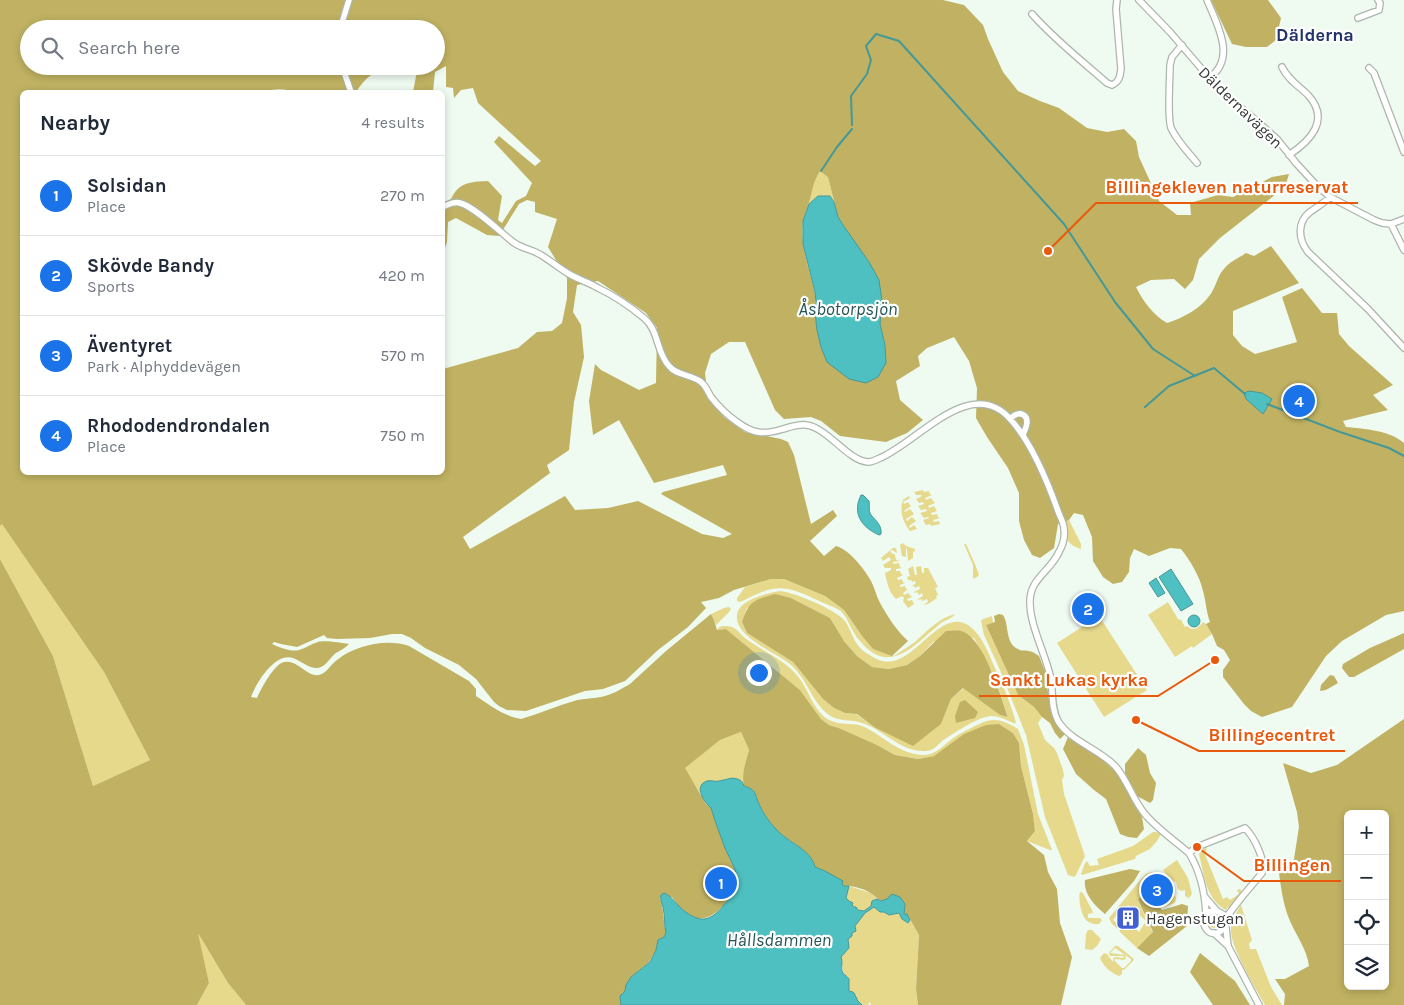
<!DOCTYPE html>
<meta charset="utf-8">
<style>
:root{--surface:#fff;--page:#f2f2f3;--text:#1f2937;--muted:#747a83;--line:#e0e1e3;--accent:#1a73e8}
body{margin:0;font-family:Karla,sans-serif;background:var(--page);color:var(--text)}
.controls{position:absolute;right:15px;bottom:15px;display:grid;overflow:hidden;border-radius:8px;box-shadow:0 2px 8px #0003}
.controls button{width:45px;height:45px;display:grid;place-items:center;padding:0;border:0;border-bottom:1px solid var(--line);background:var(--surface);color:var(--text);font:25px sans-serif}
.you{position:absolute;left:758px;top:672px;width:18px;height:18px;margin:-12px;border:4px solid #fff;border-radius:50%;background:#1a73e8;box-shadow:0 0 0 8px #1a73e833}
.badge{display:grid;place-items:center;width:32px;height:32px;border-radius:50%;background:var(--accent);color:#fff;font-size:16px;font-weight:700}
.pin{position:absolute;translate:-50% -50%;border:2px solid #fff;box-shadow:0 1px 5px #0006}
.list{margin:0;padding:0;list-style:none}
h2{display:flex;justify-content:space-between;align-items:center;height:65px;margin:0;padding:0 20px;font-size:21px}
h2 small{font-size:16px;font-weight:400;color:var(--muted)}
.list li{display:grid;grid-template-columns:32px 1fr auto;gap:15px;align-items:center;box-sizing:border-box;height:80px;padding:0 20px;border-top:1px solid var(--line)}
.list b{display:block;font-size:19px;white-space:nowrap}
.list p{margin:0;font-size:16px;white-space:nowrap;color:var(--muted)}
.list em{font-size:16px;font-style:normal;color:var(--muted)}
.icon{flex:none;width:28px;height:28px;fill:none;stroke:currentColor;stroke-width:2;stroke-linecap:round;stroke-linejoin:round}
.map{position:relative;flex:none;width:1404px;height:1005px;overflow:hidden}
.search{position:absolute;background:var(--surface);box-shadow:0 2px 8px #0003;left:20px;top:20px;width:425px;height:55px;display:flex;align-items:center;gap:12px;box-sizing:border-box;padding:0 18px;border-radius:28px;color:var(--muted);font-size:19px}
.panel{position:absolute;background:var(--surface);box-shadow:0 2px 8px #0003;left:20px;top:90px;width:425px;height:385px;border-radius:8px}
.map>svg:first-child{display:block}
</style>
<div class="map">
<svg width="1404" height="1005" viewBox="0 0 1404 1005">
<rect width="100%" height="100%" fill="#effaf0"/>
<path fill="#e6d98c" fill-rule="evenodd" d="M820,171L828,176L834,202L830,196H818L809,204L813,182Z
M923,490L924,492L929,491L930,494L932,495L925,498L926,500L931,498L935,503L928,506L929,508L934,506L937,511L931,513L932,515L937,514L938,517L940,518L933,520L934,522L939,521L940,524L931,526L930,524L926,525L923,520L929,518L928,517L924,518L920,513L927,511L926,509L921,510L918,506L924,504L923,502L919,503L916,499L922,496L921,495H916L914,492Z
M909,496L910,498L903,502L904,504L908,502L911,506L904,511L905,512L910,509L914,514L906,519L907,521L912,517L916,521L909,526L910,528L914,525L917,529L910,531C903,522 899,511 903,500Z
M1069,520L1081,544V549C1064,543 1067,538 1064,521Z
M2,523L104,672L150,760L93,786L53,656L0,559V526Z
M903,543L906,546L915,549V552L913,551V558L908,561L907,549L906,548V557L902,556L900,545Z
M964,544H966L975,564L979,575L977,577L973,579V565Z
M893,548H896L897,553L892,550L890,552L895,555L896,560L900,561L893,562V564L899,563L900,567L902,568L896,569V571H900L901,574L903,575L897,578L898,580L902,579L903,582L905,583L900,585V587L905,586L906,589H908L903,593L904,595L908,593L912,597L907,599L908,601L912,600L914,604L908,608L903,601L904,598L902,596L896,599C889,592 887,583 885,573L891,570V568H885L883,565L891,560L889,557L883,561L881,558Z
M913,566L915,575H917L916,567L921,566L922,573H924V568H928L938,587L935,588L938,595L936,596L937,598L928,604L923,605L928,602L927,599L922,601L921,599L918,600V599L923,596L922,593L919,595L917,592L915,593L914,592L920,589L919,586L915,588L914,586H912L916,583L915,581L912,582L911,580H908L907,577L910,576L908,569Z
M771,579H784L825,596L844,610L862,636L873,649L892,655L894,656C901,651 908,647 915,642C927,631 939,618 955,614C953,618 945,620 941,623C916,643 890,678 860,641C852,633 849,620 841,611C833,606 825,604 817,600C782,583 774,585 740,602L737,601V598L745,587Z
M780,591C796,593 835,609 845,621C849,627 852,635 855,641C860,650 870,656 879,660C914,674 941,597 974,630C983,639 989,654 994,666C1002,684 1011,703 1016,723H1013C1007,720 999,716 992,716C979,716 956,732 945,739C936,745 936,751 923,751C899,751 883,729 862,723C851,719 839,722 829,715C812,703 807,678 790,664C776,653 734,636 737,615C738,600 768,593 780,591ZM791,598L830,618L844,641L857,656L872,667L889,669L907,665L920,656L933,642L974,638L994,675L1008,717L1000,715L964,688L951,699L941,724L874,727L856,714L845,713L834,708L823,699L793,662L747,633L742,622L747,608Z
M1168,602L1178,619L1181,620L1185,627L1187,626C1194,632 1198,628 1203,622L1206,624L1212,634L1193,648L1192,646L1175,657L1148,615Z
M729,607L731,609L729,612L716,625L714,620L711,614L724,608Z
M992,616L993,623L986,625L1018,695L1034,707L1042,717L1038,723L1045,740L1054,748L1057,753L1063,770L1064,776L1062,780L1064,794L1085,856L1076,875L1074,877L1068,875L1045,817L1026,735L1000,670L984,635L981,621L983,619Z
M1099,616L1147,690L1104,717L1057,643Z
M723,626C727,626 730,626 734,628C738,630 741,635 745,638C763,652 786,660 800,679C810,693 816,718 835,722C844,725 853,723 862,726C883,735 899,755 924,755C933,755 940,749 947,743C954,737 961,733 969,729C990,718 997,716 1018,729L1024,745L1038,814L1052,850H1050L1027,841L1035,831L1033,814L1021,766L1019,743L1013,733L999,724L946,748L934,756L918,759L895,755L877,745L839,728L829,725L821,719L800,690L726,629L717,630L719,627Z
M741,732L749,750L745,765L743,782C733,774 722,782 711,781L701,788L700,793L684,768L720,740Z
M1153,832H1156L1161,834L1157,841L1150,849L1136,856L1135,859L1082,875L1081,874L1085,863L1087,861L1090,866L1099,865L1097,859L1133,846Z
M1206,848L1207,850L1204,852L1223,899L1227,897L1230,900L1239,894L1237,890L1239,889L1241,890L1242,894L1230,908L1228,907L1226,910C1206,900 1204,874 1199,854L1203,849Z
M1177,860L1188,878L1192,894L1189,898L1185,896V890L1181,891L1178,889L1176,882L1171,880L1163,870Z
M1152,872C1163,877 1170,888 1176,898L1175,903L1164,907L1157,904L1153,898L1138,901L1153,933L1137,948L1119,931L1129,922L1139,932L1146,921L1128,905L1118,917L1116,916L1113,920L1120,926L1118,929L1112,924L1109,918L1141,879L1146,874Z
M849,886L871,893L877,899L872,901L871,906L864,911C855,910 852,904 846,898Z
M1080,892L1083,893L1092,910L1093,913L1088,914V918H1100L1102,920L1099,924C1095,924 1091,924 1087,921C1081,915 1078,899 1080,892Z
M1241,905L1252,940L1249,944L1250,949H1256L1271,987L1282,1005H1265C1255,987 1229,946 1231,927C1232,919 1237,912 1241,905Z
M874,907L881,912H884L889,915L899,913L901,917L907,923H908L910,920L919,935L916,989L918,1005H871L870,1002L868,1005H862L857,1000V998L855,996V993L849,991V979C840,970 844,968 841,957L849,948L848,939L852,936V934L856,929C855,921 867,911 874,907Z
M1208 922a6 6 0 1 1 12 0a6 6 0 1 1-12 0Z
M1088,930H1092L1101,939L1097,946L1092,950L1085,949L1086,934Z
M197,931L228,983L246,1005H197L209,983Z
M1115,946H1118L1134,959L1133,961L1124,970H1122V974L1119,976C1111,973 1103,966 1100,958L1104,953L1107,954L1113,962V959L1115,957L1124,958L1123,956H1110L1109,953ZM1115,948L1131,959V961L1124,968H1122L1114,960L1115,959L1124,960L1126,958L1125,955L1110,953Z"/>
<path fill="#c0b262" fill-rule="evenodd" d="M0,0H943L964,5L983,25L988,39L1003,72L1018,91L1040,101L1059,108L1087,128L1107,132L1124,129L1136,141L1139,157L1159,201L1177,215H1191L1190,203L1218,195L1233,197L1272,177L1289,174L1285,187L1220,238L1199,259L1193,280L1185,289L1174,279L1151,280L1136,287C1143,301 1153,315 1167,323C1184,318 1205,306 1213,290C1217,283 1218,275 1224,269C1229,262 1239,258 1246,253L1254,256L1271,246L1299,283L1233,311V335L1242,346L1255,354L1297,342L1282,297L1302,288L1322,313H1337L1339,334L1349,346L1393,385L1373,395L1388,410L1343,421L1346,427C1365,429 1389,430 1404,443V611L1386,615L1342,641L1326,656L1292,707L1262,717L1251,711L1244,704L1223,677V670L1230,660L1224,650L1217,646L1212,634L1206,624L1210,622C1206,611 1206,601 1203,591C1200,577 1190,560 1181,549L1170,548L1149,556L1134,549L1130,558L1129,572L1122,582L1113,584L1103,577L1093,561L1092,537L1083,515L1074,513L1069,520L1058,524L1054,548L1040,558L1032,555L1024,540L1019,521V493L1008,468L987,437L976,418L977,388L969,361L954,337L927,348L918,356L920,366L896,381L900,400L923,420L907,433L886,442L840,436L821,421L811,417L784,419L775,410L745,342H729L711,354L705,373L708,398L724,417L745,432L781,439L788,442L794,455L811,524L833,510L837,516L810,541L824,556L836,546C849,549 865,570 871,581C875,588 876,596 880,603C888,617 896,630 908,641L892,656L873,649L862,636L844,610L825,596L784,579H771L734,590L719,598L701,602L706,608L688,627L658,650L625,681L603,689L585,691L526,711L507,710L499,706L494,702L476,679L459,665L425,648L411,638L402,634H392L370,638L337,639L327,638L324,635L297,647L281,644L274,642L272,644C281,648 291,652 299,650C306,648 311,644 318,642C324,640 342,643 349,644C345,648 341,650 336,653C330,657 327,666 318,668C310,669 301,661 293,658C275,652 256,683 251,697L257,698C261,689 274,664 284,662C297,659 307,677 319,675C327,673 331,664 337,660C355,645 387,638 409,646L469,681L476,689V696C490,705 503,716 521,719C539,714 556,706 574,701C583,698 592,699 601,697C612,695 621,689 630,684L666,651L711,614L714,620L717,630L726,629L800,690L821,719L829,725L839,728L877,745L895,755L918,759L934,756L964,734L986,725L999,724L1013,733L1019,743L1021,766L1033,814L1035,831L1027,841L1044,855L1048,872L1057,889L1060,923L1072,957L1061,1005H918L916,989L919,935L908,916L904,914L905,904L900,897L892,894L887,899L881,901C877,899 875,896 872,894C865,889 851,885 844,886L825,871L815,867C811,850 788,842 776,829C768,821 761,810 757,799C756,796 755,791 751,789C749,787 746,787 744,786C741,775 746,761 749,750L741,732L720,740L685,768L706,804L711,808C715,821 720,835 726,848C730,860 738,872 737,885C737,892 731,896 727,901C707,927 689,922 672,897L660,898C664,910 663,921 666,933L664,937L658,940L656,950L649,962L631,977L626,985L625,991L622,993L621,1005H246L228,983L198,933L209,983L197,1005H0V559L53,656L93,786L150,760L104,672L2,524L0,526ZM29,29H436V66H399L417,71L413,92H433L435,72L446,66V87L453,88L454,98L461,90L473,88L478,103L541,161L535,166L499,136L494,142L532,183L526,196L516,201L502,223L498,220L502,196L488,181C470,182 459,182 451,199L443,203V254L447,242L448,222L456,218L487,235L499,236L519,204L527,200L535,202V212L557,219L548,247L567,278V298L562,323L552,331L537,332L518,348L443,369L442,472H22V92H267C274,88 287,89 295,92H356C367,76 373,72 392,66H29ZM820,171L828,177L838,217L850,236L869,262L882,301L880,324L885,345L831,364C821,358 816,325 815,313C815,307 816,301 815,294C810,270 800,247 803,222C804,216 807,210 809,203C813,189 812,184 820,171ZM598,281L646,313L657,328L656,383L639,390L601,370L595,364L589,401L593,435L619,420L654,483L723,465L727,475L663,492L661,494L732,534L723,538L702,534L638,501L608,508L575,510L565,496L470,549L463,537L550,473L547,465L569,450L574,402L584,357L581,325L573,312L577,285Z
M1211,0H1268L1281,18L1276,40L1267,47H1246L1232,44Z
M775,594L791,598L830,618L844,641L857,656L872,667L889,669L907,665L920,656L946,631C950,631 957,630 961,631C984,637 1001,697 1008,717L1000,715L963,688L951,699L941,724L913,746L874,727L857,714L845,713L834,708L823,699L793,662L747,633L742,622C749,601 754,600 775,594Z
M999,614L1003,615C1010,626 1004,644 1020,650C1021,651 1027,650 1028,651C1032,651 1036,654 1039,656C1041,661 1043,666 1045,671C1050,694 1046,716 1065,734L1060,739L1055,733L1050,723L1042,717L1034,707L1018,695L986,625L995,622L994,616Z
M1404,633V649L1354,677H1349L1342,668L1343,664L1370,648Z
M1330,675L1334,676L1338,683L1326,690L1320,691L1321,685Z
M965,700L978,712L975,718L956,723L955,716L960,702Z
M1404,719V1005H1284L1285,994L1275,979H1285L1309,966C1307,948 1294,933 1288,916C1283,902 1281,888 1279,873L1294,859L1299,827L1297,812L1283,763L1311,773L1337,765ZM1348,814H1385V986H1348Z
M1068,737L1102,759L1119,775L1142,817L1144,829L1137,838L1128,837L1120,834L1106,799L1094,790L1076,774L1063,749Z
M1138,748L1146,755L1150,773L1156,783L1153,800L1150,803L1135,795L1125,773V764Z
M1130,869L1140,871L1134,881L1105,914C1095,906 1083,893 1085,880Z
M1143,894C1154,895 1156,903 1162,910L1182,904L1188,906L1187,926L1149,956L1137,948L1153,932L1138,900Z
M1200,953L1235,981L1250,1005H1213L1190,972Z"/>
<path fill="#4ec0c1" stroke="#469897" d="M818,196H830L834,202L838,217L843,225L869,262L879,280L882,301L880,324L885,345L886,363L878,377L866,383L849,379L827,362L821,347L817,330L815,313L816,302L815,292L803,244V221L809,204Z
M1249,391L1262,393L1272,399L1263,414L1246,399L1244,393Z
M861,495H863L869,501C870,506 868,510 871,515C876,521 882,525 881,534L879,535C861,527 852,513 861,495Z
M1171,569L1193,604L1181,611L1159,577Z
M1156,578L1165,593L1158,597L1149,583Z
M1188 621a6 6 0 1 1 12 0a6 6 0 1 1-12 0Z
M732,778C738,779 742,779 744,786C746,787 749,787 751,789C755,791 756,796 757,799C761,810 768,821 776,829C788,843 811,849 815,867L825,871L843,881L842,884L844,886H849L846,898L849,901L853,903L852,905L854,907H856L858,910L864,911L871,906L872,901L877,899L881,901L887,899L892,894L900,897L905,904L904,914H907L910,920L908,923L902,919L899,913L889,915L884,912H880L874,907L865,913L855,926L856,931L852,933V936L848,939L849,948L841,957C843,962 841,966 842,971C843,974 847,976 849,979V991L853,992L855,994V996L857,998V1000L862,1005H621L620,996L625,991L626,985L631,977L650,962L656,950L658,940L664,937L666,933C664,925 665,916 663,907C662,903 660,900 661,895L664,893C671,896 673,900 678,905C683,911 693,918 701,919C709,920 718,913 723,906C727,901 735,894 737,888C740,874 730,860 725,848C720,835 715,821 711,808C704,802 693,786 707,781C711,780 715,782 719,781C723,780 728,779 732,778Z"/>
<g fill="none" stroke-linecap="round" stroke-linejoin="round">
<path stroke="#469897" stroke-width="2" d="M852,125L851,96L867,74L871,60L866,46L876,34L899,41L1064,224L1115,302L1153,349L1195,376
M821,171L837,147L852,129
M1267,404L1340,432L1389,448L1404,456
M1145,407L1169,386L1214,368L1245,394"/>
<g stroke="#acb6ac" stroke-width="8">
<path id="street" d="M1139,0L1170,32L1219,89L1259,123L1277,139L1296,163L1317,186L1330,197L1374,220L1382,223L1391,224L1404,219
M1207,0C1217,24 1237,59 1209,78
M1032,14C1054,39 1082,61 1107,83L1112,85C1119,82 1120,77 1121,69L1116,9L1117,0
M1358,18L1379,10L1380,3L1378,0
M340,29L349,0
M1182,45L1172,57L1170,65C1170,80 1167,116 1171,128C1177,141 1188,152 1197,163
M342,66L351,92
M1282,67C1288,80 1299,86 1308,95C1331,120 1310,141 1289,155
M1369,68L1374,73L1404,152
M1330,197C1324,203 1317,207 1310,212C1297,222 1298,239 1308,252L1368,309L1404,348
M442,207C448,205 453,201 460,203C475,207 500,232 513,242C522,249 532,249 541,255C551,261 560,269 571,275C580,280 590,283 598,288C613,295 632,308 644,318C659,330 656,352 669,366C677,376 691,374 701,382C706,386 708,392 711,397C718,406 727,415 737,422C753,434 764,435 783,429C790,427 799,424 806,425C827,427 848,461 868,462C872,462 876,460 880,458C917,443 971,373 1011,420C1031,442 1048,483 1058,511C1060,517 1064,523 1064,529C1065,536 1063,545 1059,552C1050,572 1029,579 1030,603C1030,626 1046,655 1051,679C1053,693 1051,708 1058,721C1070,741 1099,749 1115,766C1127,779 1132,798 1144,813C1156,828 1174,840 1189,853C1200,871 1205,893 1206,914
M1391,224L1404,250
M1011,418C1019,410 1030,414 1026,427C1026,428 1023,434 1023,435
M1189,853L1197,847L1245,828C1254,837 1266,860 1262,873L1241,898L1225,919
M1205,897L1217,911L1224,915L1225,919L1228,946
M1217,911C1189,909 1210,950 1225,926
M1214,933L1228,946L1259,1005"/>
</g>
<use href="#street" stroke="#fff" stroke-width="5.5"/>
</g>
<defs>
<g id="building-square" transform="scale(1.25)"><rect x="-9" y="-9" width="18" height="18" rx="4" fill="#4161d3" stroke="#fff"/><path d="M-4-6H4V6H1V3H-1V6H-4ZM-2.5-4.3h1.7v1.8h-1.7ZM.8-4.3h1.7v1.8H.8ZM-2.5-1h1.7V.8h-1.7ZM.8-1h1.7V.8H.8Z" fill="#fff"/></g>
</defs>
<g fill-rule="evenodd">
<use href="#building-square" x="1128" y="918"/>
</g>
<g text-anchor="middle" stroke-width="4.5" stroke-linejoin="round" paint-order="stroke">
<g font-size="16" fill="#353a36" stroke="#fff">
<text transform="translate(1241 107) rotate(44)" y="6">Däldernavägen</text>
</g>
<g font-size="16" fill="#353a36" stroke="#fff" text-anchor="start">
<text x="1146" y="924">Hagenstugan</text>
</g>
<g font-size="18" font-weight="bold" fill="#22336b" stroke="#fff">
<text x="1315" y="41">Dälderna</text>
</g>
<g font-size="18" font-style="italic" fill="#245556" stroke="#fff">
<text x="848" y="315">Åsbotorpsjön</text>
<text x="779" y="946">Hållsdammen</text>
</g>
</g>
<path fill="none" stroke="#e8590c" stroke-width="2" d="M1048 251L1096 203H1358M1215 660L1158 696H979M1136 720L1199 751H1345M1197 847L1244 881H1341"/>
<g fill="#e8590c" stroke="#fff" stroke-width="2">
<circle cx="1048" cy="251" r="5"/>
<circle cx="1215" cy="660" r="5"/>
<circle cx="1136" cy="720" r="5"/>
<circle cx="1197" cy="847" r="5"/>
</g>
<g font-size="18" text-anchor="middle" font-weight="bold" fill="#e8590c" stroke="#fff" stroke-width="4.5" stroke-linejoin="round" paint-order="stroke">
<text x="1227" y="193">Billingekleven naturreservat</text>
<text x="1069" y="686">Sankt Lukas kyrka</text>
<text x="1272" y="741">Billingecentret</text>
<text x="1292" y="871">Billingen</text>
</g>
</svg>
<div class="controls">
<button>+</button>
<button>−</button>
<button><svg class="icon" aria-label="locate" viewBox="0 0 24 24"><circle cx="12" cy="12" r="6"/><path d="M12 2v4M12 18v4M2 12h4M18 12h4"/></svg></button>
<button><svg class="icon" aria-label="layers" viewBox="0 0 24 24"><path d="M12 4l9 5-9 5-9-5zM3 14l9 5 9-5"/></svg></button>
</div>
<div class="you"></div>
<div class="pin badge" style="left:721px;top:883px">1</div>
<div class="pin badge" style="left:1088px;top:609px">2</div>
<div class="pin badge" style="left:1157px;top:890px">3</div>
<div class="pin badge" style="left:1299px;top:401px">4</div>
<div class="search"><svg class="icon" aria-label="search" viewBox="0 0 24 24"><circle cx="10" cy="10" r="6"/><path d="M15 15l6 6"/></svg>Search here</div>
<section class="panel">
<h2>Nearby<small>4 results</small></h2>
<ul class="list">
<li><span class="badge">1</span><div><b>Solsidan</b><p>Place</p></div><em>270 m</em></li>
<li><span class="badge">2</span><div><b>Skövde Bandy</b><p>Sports</p></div><em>420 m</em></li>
<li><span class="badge">3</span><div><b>Äventyret</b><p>Park · Alphyddevägen</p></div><em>570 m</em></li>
<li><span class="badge">4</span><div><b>Rhododendrondalen</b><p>Place</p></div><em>750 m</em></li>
</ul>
</section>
</div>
